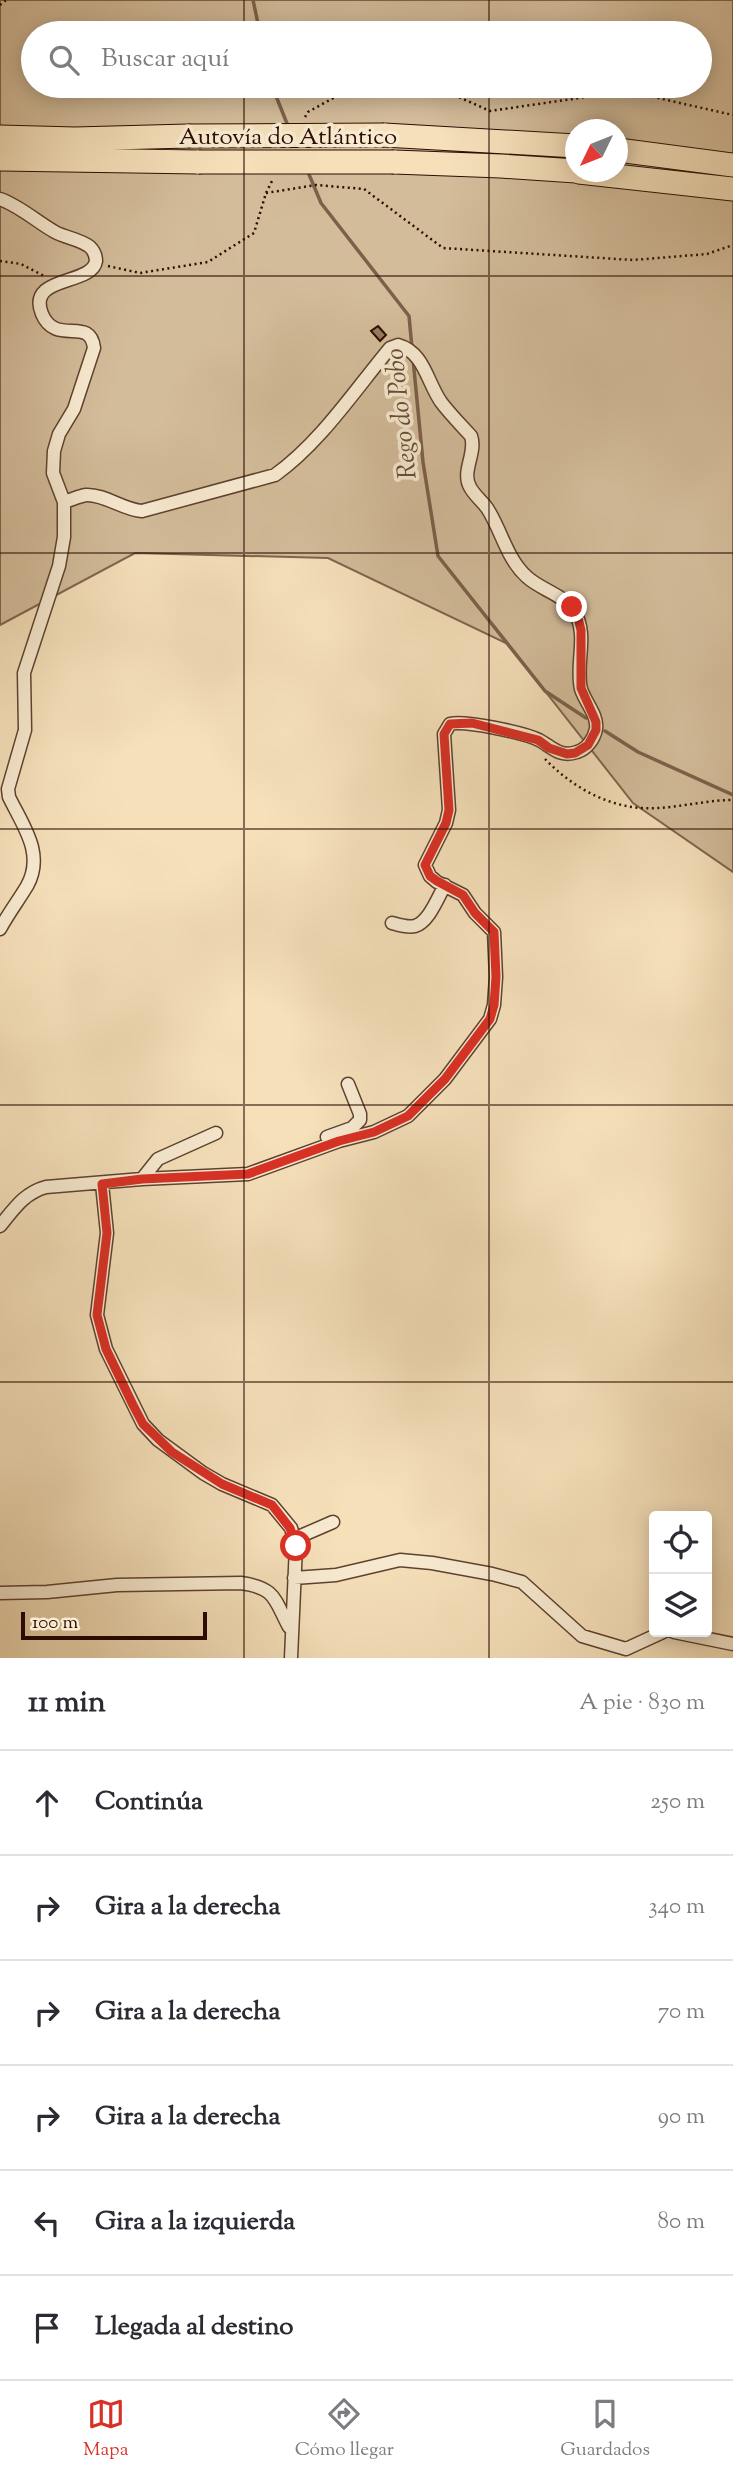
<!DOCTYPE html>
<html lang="es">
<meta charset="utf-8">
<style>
:root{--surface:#fff;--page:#f2f2f3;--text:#2b2b33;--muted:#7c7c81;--line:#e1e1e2;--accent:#d93025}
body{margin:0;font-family:"Sorts Mill Goudy",serif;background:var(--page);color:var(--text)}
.controls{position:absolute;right:21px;bottom:21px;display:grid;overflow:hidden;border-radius:7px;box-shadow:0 4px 18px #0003}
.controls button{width:63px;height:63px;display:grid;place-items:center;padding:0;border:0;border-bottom:2px solid var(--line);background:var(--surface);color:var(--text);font:35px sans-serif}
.compass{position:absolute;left:565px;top:119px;width:63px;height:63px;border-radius:50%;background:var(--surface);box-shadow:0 4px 18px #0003;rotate:227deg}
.scale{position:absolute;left:21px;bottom:18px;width:186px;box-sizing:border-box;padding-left:7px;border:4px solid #2c0d00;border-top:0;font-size:19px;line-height:24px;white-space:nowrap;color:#2c0d00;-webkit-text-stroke:5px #f8ebd2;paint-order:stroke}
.stop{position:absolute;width:21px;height:21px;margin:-16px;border:5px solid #d93025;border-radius:50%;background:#fff}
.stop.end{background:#d93025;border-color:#fff;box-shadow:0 2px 7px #0008}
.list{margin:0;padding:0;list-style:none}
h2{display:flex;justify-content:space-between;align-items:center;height:91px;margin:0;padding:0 28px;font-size:30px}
h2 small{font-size:23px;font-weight:400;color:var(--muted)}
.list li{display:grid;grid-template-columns:46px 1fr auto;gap:21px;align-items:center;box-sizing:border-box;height:105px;padding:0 28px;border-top:2px solid var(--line)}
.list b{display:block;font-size:26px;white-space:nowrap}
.list em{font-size:23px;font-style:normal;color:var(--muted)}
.icon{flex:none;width:38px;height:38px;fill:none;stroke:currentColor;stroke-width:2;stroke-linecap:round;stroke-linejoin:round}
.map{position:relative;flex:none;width:733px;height:1658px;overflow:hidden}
.search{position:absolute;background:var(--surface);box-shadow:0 4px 18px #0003;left:21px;right:21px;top:21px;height:77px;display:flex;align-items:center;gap:18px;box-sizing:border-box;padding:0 24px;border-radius:38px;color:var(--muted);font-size:26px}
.sheet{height:721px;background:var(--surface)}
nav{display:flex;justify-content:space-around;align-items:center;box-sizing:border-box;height:98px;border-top:2px solid var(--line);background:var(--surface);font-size:19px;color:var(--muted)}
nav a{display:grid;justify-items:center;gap:4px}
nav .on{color:var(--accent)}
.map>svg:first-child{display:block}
</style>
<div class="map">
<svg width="733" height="1658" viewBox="0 0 733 1658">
<rect width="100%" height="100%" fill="#f5e0ba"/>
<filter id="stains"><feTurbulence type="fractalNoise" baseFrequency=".00286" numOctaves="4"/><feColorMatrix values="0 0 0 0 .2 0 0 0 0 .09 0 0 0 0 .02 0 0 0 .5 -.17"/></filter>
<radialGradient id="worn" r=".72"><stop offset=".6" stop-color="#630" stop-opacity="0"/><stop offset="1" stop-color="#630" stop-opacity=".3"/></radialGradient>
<path fill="#d3bc9a" stroke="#80644d" stroke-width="2" fill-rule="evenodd" d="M0,0H733V872L633,803L508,644L328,558L135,553L0,625ZM33,33H700V86H33ZM576,130H618V172H576Z"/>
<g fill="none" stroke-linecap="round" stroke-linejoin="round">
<path stroke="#7c604a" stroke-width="3.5" d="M253,0L260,33
M272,86L288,126
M308,172L321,203L409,316L412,348
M413,359L423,462L438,556L545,691L586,718
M605,731L638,752L733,795"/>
</g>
<path fill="#957b61" stroke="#2c0d00" stroke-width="2" d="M378,326L386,335L380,341L371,331Z"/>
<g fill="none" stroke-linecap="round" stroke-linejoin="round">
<g stroke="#5e422e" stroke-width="15">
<path id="street" d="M0,199C20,206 37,222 55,232C66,238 80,239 90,247C94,251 96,256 96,261C92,286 26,275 42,314C56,347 90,315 94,348L74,409L59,434L54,451L53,473L64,502
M392,923C399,925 408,928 415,926C429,922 438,897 445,885
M0,929C8,914 18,901 27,886C45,854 23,826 9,797L8,789L25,730L24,673L59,566L64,537V502C71,500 79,496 86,495C105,494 123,510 142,511L275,475C320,443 355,390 390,348L398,345C424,352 427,382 441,402C450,414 461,425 471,436C477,453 461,471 470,487C474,495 482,501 487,508C502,531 506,558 527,577C541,590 563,594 574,611C589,635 575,663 581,689C585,702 598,715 596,729C594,739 587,749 577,752C560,758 552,747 539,740C525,733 465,720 450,724L444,734L449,810L446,823L425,865L430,876L437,882L463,895L475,913L494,932L496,977L494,1005L490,1019L445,1079L408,1116L374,1132L339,1141L248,1174L142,1179L46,1187C24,1193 14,1209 0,1226
M327,1137L352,1128L360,1120V1114L348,1084
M142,1179L158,1159L216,1133
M102,1184L107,1233L97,1315L106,1349L143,1424L158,1440L203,1473L222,1484L272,1505L291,1528L296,1546L291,1658
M296,1538L333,1522
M294,1578L336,1575L400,1560L432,1563L492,1574L522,1582L582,1636L626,1649L663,1632
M0,1593L47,1592L117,1585L241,1583C276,1588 274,1599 289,1627
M674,1632L733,1644"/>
</g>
<g stroke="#2c0d00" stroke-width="25">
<path id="highway" d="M384,135L576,146
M0,137L75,139L188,136
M618,150L733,165
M0,159L199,162
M394,162L501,166L576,171
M579,172L733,189"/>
</g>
<path stroke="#2c0d00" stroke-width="2.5" stroke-dasharray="2 3.5" stroke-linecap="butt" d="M0,5L6,0
M434,86L490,111L627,91L733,115
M305,117L308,112L355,86
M266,193L316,185L364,189L443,248L633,260L707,254L733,245
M0,261L21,264L44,276
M108,266L140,273L208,262L254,233L266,193L273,179
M545,759C574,789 614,811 657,808C682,807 707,800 733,800"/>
<use href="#street" stroke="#f8ebd2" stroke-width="12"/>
<use href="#highway" stroke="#f5e0ba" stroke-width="23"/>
<g stroke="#2c0d00" stroke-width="25" stroke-linecap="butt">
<path id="highway-bridge" d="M188,136L384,135
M199,162H394"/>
</g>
<use href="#highway-bridge" stroke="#f5e0ba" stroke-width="23"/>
</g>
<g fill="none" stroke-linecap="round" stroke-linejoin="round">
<path stroke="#d93025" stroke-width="9" d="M296,1546L290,1528L272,1505L222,1484L172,1452L143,1424L133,1405L106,1349L97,1315L107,1233L102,1184L142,1179L248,1174L339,1141L374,1132L408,1116L445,1079L490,1019L494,1005L496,977L494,932L475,913L463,895L437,881L430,876L425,865L446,823L449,810L444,734L450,724L472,723L538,740L549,748L567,754L575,753L588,745L596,730V722L581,688V630L578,618L572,607"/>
</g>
<path fill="none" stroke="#2c0d00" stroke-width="2" stroke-opacity="0.55" d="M244,0V33M489,0V33M244,86V1658M489,86V1658M0,276H733M0,553H733M0,829H733M0,1105H733M0,1382H733"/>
<g text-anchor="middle" stroke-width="7" stroke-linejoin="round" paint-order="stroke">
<g font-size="24" fill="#2c0d00" stroke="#f8ebd2">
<text x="288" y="144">Autovía do Atlántico</text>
</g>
<g font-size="26" font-style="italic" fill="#684c37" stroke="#f8ebd2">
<text transform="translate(400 414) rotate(-96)" y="9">Rego do Pobo</text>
</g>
</g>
<rect width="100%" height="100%" filter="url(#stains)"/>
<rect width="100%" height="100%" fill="url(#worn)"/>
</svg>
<div class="controls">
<button><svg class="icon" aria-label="locate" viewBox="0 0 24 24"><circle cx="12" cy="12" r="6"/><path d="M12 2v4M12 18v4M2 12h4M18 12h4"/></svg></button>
<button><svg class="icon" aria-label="layers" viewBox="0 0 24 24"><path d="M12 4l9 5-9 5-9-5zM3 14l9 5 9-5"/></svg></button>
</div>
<svg class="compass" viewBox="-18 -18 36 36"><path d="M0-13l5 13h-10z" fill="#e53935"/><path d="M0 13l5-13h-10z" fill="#7c7c81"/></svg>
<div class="scale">100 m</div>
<div class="stop" style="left:296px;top:1546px"></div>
<div class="stop end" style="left:572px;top:607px"></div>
<div class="search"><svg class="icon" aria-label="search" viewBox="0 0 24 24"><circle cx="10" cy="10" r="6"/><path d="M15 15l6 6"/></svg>Buscar aquí</div>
</div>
<section class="sheet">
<h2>11 min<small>A pie · 830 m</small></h2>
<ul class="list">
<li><svg class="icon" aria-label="ahead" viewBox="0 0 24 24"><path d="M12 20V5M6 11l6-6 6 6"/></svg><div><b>Continúa</b></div><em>250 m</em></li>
<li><svg class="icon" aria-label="right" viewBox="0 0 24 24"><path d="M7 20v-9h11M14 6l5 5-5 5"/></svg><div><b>Gira a la derecha</b></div><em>340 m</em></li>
<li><svg class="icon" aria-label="right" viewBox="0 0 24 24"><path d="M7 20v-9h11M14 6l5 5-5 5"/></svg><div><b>Gira a la derecha</b></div><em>70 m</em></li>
<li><svg class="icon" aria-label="right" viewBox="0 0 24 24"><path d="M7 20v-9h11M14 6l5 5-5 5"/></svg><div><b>Gira a la derecha</b></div><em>90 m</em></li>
<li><svg class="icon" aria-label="left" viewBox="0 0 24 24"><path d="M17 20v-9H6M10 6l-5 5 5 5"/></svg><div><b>Gira a la izquierda</b></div><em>80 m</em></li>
<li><svg class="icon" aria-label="arrive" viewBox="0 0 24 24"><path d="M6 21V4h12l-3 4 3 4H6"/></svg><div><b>Llegada al destino</b></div></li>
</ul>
</section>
<nav>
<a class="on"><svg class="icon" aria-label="map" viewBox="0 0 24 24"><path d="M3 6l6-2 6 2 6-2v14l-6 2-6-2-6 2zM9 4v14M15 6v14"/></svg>Mapa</a>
<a><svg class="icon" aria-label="directions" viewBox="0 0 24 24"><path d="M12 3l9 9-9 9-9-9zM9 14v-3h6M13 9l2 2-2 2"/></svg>Cómo llegar</a>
<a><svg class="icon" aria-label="saved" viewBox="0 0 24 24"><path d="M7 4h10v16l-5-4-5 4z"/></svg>Guardados</a>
</nav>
